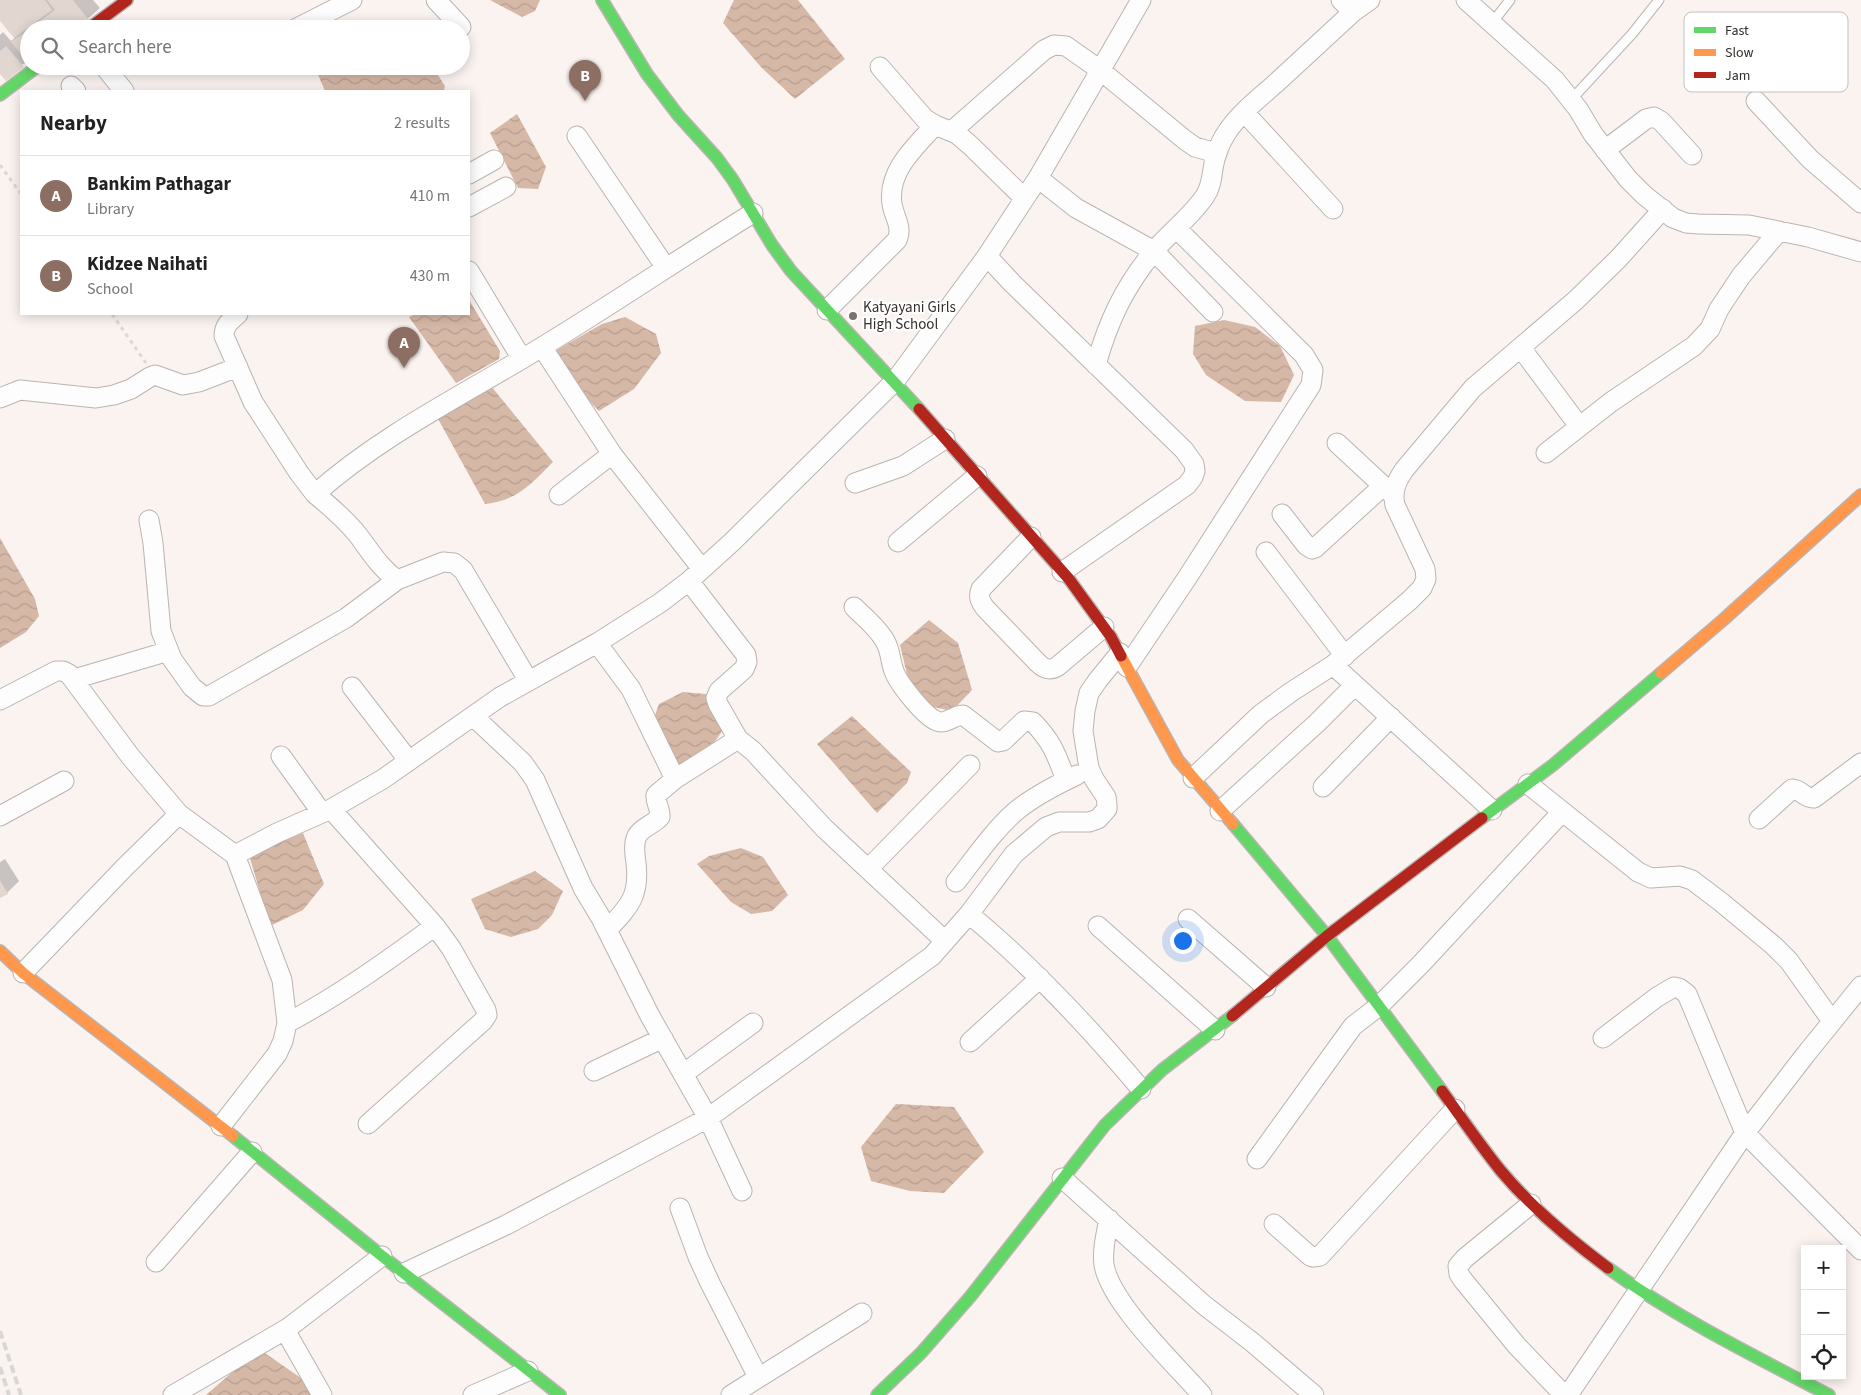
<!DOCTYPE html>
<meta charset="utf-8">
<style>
:root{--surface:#fff;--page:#f2f2f2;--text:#222;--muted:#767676;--line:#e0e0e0;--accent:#d93025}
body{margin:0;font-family:"Source Sans 3",sans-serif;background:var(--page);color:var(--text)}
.controls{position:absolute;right:15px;bottom:15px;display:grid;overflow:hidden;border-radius:0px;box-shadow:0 2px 12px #0003}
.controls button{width:45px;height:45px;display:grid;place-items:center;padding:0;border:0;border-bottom:1px solid var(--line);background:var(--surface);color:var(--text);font:25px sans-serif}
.you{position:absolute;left:1182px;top:940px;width:18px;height:18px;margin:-12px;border:4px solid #fff;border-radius:50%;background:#1a73e8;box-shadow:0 0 0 8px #1a73e833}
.badge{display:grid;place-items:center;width:32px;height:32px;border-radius:50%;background:var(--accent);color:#fff;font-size:16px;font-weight:700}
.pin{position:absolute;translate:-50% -41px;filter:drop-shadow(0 1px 2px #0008)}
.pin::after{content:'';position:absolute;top:26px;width:18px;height:15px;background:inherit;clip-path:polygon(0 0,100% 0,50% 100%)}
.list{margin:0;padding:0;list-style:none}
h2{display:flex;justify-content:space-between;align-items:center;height:65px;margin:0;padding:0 20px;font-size:21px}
h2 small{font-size:16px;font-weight:400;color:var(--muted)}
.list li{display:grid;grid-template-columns:32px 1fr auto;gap:15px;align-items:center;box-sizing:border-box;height:80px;padding:0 20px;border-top:1px solid var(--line)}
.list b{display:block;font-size:19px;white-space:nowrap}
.list p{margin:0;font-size:16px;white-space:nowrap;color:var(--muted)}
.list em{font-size:16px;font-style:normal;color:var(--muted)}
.icon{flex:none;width:28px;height:28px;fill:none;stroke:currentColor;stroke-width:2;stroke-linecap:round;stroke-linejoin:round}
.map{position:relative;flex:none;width:1861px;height:1395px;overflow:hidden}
.search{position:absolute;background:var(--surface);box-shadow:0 2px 12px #0003;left:20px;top:20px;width:450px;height:55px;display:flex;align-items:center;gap:12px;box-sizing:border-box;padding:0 18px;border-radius:28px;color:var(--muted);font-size:19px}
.panel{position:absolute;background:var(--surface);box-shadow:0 2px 12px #0003;left:20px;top:90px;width:450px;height:225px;border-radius:0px}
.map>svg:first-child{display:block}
</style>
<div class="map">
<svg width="1861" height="1395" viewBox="0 0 1861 1395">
<defs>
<pattern id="water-waves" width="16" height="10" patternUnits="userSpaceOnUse" patternTransform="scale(1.25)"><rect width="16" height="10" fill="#d6b8a7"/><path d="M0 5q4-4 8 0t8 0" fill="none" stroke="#b89e90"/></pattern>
</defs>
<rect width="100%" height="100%" fill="#faf3f0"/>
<path fill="url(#water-waves)" d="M490,0H540L535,11L522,17Z
M734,0H798L845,59L795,99L761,67L723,23Z
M323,66H432L445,86L444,91H325L316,70Z
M517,114L546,167L538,189L518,188L490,133Z
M469,300L500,351L499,359L456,383L409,317L415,314H469Z
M625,317L656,334L661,353L634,389L599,411L581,393L555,351L602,324Z
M1224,320L1255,327L1280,346L1294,375L1281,402L1245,401L1206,375L1193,354L1195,326Z
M491,386L553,462C530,485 518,500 485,504L437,417Z
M0,538L35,599L39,616L26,632L0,648Z
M929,620L958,643L972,690L952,711L929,706L910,687L900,645Z
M683,692L706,694L727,724L709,750L675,768L652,724L659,704Z
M852,716L911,772L907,783L877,813L817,744Z
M303,833L324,884L303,910L270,926L249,855Z
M741,848L763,857L788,895L772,911L751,914L731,902L697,864L709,856Z
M535,871L563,891L552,915L538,929L511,937L485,929L471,899Z
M896,1104L954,1107L984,1152L944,1193L910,1191L871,1181L861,1147Z
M259,1349L301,1378L312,1395H206Z"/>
<path fill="#0003" d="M0,0H93L100,8L76,29H29V62L0,72V35L3,32L11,41L15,38L0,19Z
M5,859L19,881L7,893L0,897V862Z"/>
<path fill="#e1d6d0" d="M0,0H45L52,10L14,38L0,21Z
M47,0H73L89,20L78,29H29L55,10Z
M29,29V64L11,42Z
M6,46L24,67L6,81L0,74V51Z
M0,880L8,894L0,898Z"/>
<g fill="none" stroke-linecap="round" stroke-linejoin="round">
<g stroke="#bab4b1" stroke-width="11">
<path id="lane" d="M1492,23L1510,0
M1571,100L1632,34L1659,0"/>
</g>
<g stroke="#bab4b1" stroke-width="21">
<path id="street" d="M436,0L461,27
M1466,0L1555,80L1578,109L1593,134L1628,179L1644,195L1673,218L1686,223L1698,224L1749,225L1808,237L1861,252
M1353,12L1370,0
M295,29L352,0
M104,66L124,91
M880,67L925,119L935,125L957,134L971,146L1024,198
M71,86L76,91
M1756,101L1810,159L1861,203
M1244,112L1333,209
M952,131L1044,50L1054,45L1066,46L1100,70L1185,140L1195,147L1216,153
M577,136L666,268
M1605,150L1646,119L1654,117L1661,121L1692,155
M469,174L494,160
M1038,178L1076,208L1154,251L1213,312
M469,207L506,187
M987,256L1012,283L1184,450L1194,464L1195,471L1193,477L1187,485L1062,572
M469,271L522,359
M827,310L897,240C903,227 894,217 892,204C887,171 916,146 935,125
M238,314C231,320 224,325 224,336L253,402L299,473L315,494C377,439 451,401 522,359C600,313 675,261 753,213
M542,347L612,454L559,495
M1521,348L1579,426
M1096,365C1108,322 1124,287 1154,251C1170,232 1191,217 1205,196C1214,183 1211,167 1217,153C1219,146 1223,138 1227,132C1239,114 1258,99 1275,84C1301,60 1327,36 1353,12L1341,0
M0,398L20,390L96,398L114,395L131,389L150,377L155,375L183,385L199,382L238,367
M1337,443L1392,494
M1546,453L1611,402L1694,346L1710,329L1719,309L1741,276L1779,231
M612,454L702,569
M855,483L903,466L945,439
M315,494C331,507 345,519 358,535C370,551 380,568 397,580L443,562L454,563L463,570L528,680
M1282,514L1306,545L1312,549L1315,548L1383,486
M149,520L153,543L161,631L172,659L192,687L203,696H209L346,618L397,580
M1031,537L981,589C978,597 980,601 985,608L1038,663C1045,670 1050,671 1058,666L1104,627
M898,542L977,476
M1266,552L1345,656
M689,581L746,655L747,662L744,669L719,691L716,698L718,704L738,739
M854,607C864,617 878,628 885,641C891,651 890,661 894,671C898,683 925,717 937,721C946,725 954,715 963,715L998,742L1003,741L1024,721L1033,722C1053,743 1056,754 1066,780
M597,643L631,689L675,779L656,795C655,803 661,809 660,817C654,824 641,828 637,836C633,844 635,855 636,863C640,896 629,907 607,930
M1333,665L1492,810
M1127,667L1187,578L1311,385L1313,370L1304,355L1177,229
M74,679L169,651
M352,687L409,761
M0,700L56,671H63L69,674L130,756L179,814L235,855L282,980L287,1023L283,1041L277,1054L221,1126
M473,716L523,763L535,780L583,888L601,918L650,1016L708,1118L742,1191
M281,756L322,813
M1193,778L1261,714L1291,692L1333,665L1409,601L1422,588L1426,579L1425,569L1395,505C1392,491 1396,482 1404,470L1473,388L1576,300L1618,259L1663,209
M675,779L738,739L753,751L824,828L945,941
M1528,784L1638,872L1651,878L1680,876L1692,880L1721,902L1774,946L1789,961L1832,1021
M1323,787L1391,717
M331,809L435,926L451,948L486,1010L487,1015L483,1021L368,1124
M1220,811L1317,723L1355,685
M0,816L64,781
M1759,819L1792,789C1801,789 1805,799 1814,798L1861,763
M235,855L277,833L331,809L383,779L500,697L597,643L660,603L689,581L732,542L895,381L987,256L1038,178L1141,0
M868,869L970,765
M956,882C975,858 993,831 1016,811C1034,796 1056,785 1077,775
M969,914C1032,966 1088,1026 1141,1089
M1188,919L1266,987
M1098,926L1215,1030
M23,973L125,867L179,814
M287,1023C340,995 387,961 435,926
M1603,1038L1657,997L1674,987L1679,988L1687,994L1745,1133L1861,1250
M970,1042L1040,978
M594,1071L663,1038
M683,1074L753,1023
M1257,1159L1353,1026L1379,1006L1421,964L1562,812
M1062,1178L1204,1305L1252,1342L1314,1395
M1531,1204L1465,1258L1458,1266L1459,1274L1463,1280L1517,1346L1564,1395
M680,1208L698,1257L710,1283L758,1377
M1109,1219C1106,1235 1102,1250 1104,1265C1111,1304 1175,1364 1202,1395
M1274,1224L1310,1256L1313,1257L1320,1256L1455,1109
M156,1262L252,1152
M404,1273L506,1225L708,1118L932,956L969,914L1014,854L1046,827L1059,822H1089L1098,819L1107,809V805L1106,797L1094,779L1089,768L1083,731L1085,711L1089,693L1098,680L1120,653
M285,1330L322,1395
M173,1395L288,1328L382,1256
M473,1395L528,1371
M731,1395L862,1313
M1568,1395L1745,1133L1806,1054L1861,986"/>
</g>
<g stroke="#bab4b1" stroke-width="14">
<path id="fast" d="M602,0L647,74L678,115L717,158L733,180L772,245L791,271L919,409
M0,95L38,66
M1482,818L1553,765L1661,673
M1233,824L1327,936L1442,1091
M233,1136L382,1256L560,1395
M1608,1268C1677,1318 1754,1356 1829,1395
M877,1395L921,1353L970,1297L1105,1125L1162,1070L1232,1016"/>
</g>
<g stroke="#bab4b1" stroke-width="14">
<path id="slow" d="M1121,656L1178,760L1233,824
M1661,673L1723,620L1861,495
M0,951L23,973L233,1136"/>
</g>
<g stroke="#bab4b1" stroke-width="14">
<path id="jam" d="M88,29L127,0
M919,409L1069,579L1111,637L1121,656
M1232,1016L1327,936L1482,818
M1442,1091C1461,1117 1480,1145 1501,1171C1532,1208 1569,1239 1608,1268"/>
</g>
<path stroke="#dbd9d7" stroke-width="3" stroke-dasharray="4 4" stroke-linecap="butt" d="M0,165L21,194
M112,314L146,363"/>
<use href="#lane" stroke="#fefdfd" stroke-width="9"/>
<use href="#street" stroke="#fefdfd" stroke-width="19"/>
<use href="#fast" stroke="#63d668" stroke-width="11"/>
<use href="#slow" stroke="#ff974d" stroke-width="11"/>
<use href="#jam" stroke="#b3261e" stroke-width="11"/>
<path stroke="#d9d7d6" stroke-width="4" stroke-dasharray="8 4" stroke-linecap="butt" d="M0,1331L21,1395
M0,1367L9,1395"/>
</g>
<circle fill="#797470" stroke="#fff" stroke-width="2" cx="853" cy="316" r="5"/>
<g text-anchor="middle" stroke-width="4" stroke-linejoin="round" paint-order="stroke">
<g font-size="15" fill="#342f2b" stroke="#fff" text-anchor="start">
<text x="863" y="312">Katyayani Girls<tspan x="863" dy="17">High School</tspan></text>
</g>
</g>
<rect x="1684" y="12" width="164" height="80" rx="8" fill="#fff" stroke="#c2c1bf" stroke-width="1"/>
<rect x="1694" y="27" width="22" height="6" fill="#63d668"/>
<rect x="1694" y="49" width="22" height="7" fill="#ff974d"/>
<rect x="1694" y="72" width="22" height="6" fill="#b3261e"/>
<g font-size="14" fill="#342f2b">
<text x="1725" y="35">Fast</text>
<text x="1725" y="57">Slow</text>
<text x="1725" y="80">Jam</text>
</g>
</svg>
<div class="controls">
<button>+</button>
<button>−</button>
<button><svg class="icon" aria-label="locate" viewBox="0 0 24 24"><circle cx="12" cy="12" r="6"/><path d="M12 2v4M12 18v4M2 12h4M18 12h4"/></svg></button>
</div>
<div class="you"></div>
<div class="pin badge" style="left:404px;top:368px;background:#8d6e63">A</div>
<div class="pin badge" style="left:585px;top:101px;background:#8d6e63">B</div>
<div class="search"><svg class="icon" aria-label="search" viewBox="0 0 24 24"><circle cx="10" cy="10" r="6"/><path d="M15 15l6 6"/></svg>Search here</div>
<section class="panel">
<h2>Nearby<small>2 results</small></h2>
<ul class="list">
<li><span class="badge" style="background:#8d6e63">A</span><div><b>Bankim Pathagar</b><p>Library</p></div><em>410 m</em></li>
<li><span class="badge" style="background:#8d6e63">B</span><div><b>Kidzee Naihati</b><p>School</p></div><em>430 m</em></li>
</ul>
</section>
</div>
